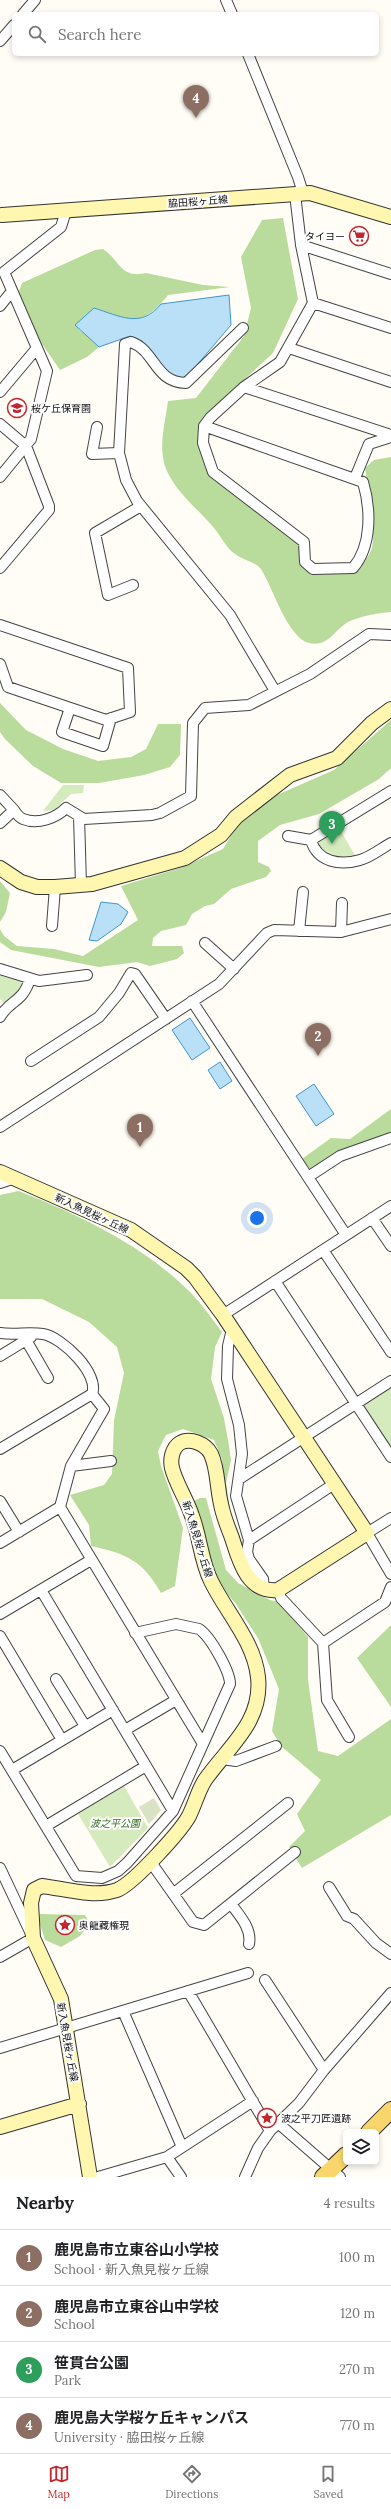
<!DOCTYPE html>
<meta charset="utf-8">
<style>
:root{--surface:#fff;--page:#f6f6f6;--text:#202124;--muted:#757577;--line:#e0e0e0;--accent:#c4262e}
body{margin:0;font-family:Lora,"Noto Sans JP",serif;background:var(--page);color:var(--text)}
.controls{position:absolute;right:12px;bottom:12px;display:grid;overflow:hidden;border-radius:6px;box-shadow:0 2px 6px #0003}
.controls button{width:36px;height:36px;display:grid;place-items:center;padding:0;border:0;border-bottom:1px solid var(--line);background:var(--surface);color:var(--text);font:20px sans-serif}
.you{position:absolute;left:257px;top:1218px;width:14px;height:14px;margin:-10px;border:3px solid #fff;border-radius:50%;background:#1a73e8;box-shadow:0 0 0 6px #1a73e833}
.badge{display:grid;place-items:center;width:26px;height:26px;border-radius:50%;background:var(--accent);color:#fff;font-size:13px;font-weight:700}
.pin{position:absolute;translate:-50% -33px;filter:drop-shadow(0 1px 2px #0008)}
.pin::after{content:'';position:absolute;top:21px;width:14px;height:12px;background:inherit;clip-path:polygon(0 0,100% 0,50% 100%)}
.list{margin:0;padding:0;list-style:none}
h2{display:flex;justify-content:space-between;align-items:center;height:52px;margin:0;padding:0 16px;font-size:17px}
h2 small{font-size:13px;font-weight:400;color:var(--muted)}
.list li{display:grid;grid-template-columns:26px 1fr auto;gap:12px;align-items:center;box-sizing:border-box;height:56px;padding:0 16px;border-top:1px solid var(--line)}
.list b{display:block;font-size:15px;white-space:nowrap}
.list p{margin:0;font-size:13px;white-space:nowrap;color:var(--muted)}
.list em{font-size:13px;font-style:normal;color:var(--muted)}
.icon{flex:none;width:22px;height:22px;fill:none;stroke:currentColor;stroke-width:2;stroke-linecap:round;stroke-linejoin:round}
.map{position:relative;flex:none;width:391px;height:2177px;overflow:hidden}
.search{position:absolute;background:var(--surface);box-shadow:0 2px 6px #0003;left:12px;right:12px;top:12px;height:44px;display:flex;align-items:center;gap:10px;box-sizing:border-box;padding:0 14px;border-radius:6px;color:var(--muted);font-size:15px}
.sheet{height:276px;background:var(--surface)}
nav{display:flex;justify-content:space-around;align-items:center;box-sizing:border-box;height:56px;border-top:1px solid var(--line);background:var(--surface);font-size:11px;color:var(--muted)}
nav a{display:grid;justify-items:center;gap:2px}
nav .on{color:var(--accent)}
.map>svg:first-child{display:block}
</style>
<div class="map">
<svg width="391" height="2177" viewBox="0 0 391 2177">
<rect width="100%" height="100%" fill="#fffdf5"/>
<path fill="#d5ebbd" d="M63,785H84L83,793L71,794L54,810L43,811Z
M339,828L356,857H339L317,847V840Z
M0,974L22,981L24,984L21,990L5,1004L0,999Z
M391,1387V1446L387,1443L362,1407L363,1404Z
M124,1786L148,1828L110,1867L78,1814Z"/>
<path fill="#b9dc9c" d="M283,218L298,299L273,353L204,417L201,426L210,474L299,545V563L310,574L356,570C362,564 369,557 372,548C376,532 368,485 365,468L374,460L391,457V612C377,613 362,616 350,621C335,628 329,648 309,643C287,637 273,588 261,569C256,562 242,560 235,554C226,548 221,536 214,528C199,510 180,496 169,475C156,452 165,425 168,401L196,398L244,336L251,308L241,257L262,220Z
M103,249C120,260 120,279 146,273L203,285L230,287L168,295C141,329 131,320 94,308L79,330L89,336L99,347L87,357L60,370L40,341L18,294L22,283L95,250Z
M0,703L26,730L63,749L98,761L131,757L146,749L158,724H181L180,755L170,767L144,775L99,783H61L33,766L5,739L0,732Z
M391,720V768L379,779L319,814L280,825L258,841V862L269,867L271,871L266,877L231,889L214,904L205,906L192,914L186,925L161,931L153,938L152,946H182L184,953L177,959L150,966L137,962L99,967L11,950L0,942V929L4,936L17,946L54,949L83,956L138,920L121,886L180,868L223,849L242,817L261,802L334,770Z
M0,881L10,893L6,912L0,922Z
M391,1109V1132L312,1171L302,1159L331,1138L350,1139Z
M19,1191C79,1215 143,1245 190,1292C202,1304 212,1319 222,1332L215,1347L211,1379L224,1418L229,1446L231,1460L226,1483L230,1510L241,1548L227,1508L222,1459L214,1440L183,1429L166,1435L158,1451L161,1466L183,1528L175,1586L161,1593C142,1560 127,1554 91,1546L89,1525L70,1495L104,1485L112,1474L114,1420L124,1373L117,1347L89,1322L42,1299H0V1195Z
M200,1498H206L226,1570L238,1583L270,1600L279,1602L308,1637V1680L318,1751L338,1756L391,1719V1815L302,1868L289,1847L305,1831L297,1814L321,1780L281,1746L272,1731L279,1689L258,1638L236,1604L211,1575L192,1502Z
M391,1625V1707L357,1658Z
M40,1914L85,1915L90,1924L80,1936L61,1947L45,1940L39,1921Z"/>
<path fill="#d9e3c4" d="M154,1798L161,1810L149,1824L139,1807Z"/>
<path fill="#b9e0f7" stroke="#3f96cf" d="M229,295L231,325L185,379L166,373L142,341L130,336L99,347L75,325L94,308C120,316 141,329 161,304Z
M101,902L118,904L128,912L121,924L97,941L89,940Z
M190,1018L210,1048L192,1060L172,1030Z
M220,1062L232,1081L220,1089L208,1070Z
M314,1084L334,1114L316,1126L296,1096Z"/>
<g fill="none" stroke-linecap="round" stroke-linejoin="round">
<g stroke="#444" stroke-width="12">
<path id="street" d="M226,0L232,14
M23,14L35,0
M0,41L14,25
M248,54L298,177L303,193
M301,245L391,274
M313,303L391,328
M0,306L12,291
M243,328L186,383C154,382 156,351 131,342L125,344L119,453L126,480L137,501L230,615L275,691
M289,348L391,382
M244,387L391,435
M0,392L37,348
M0,424L26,446L49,506V510L0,568
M204,426L203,443L213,472L304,542L305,562L313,569L353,568C372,546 371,509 363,482L204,426L210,418L244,387L280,362L313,303L301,245L295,194
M97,427L92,454L119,453
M0,477L31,439L47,371L4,272L61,227L66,211
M355,478L369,444L391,437
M133,585L108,595L95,533L141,506
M0,625L128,668L130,712L106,720L8,687L0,664
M70,708L62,732L103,746L111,718
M0,795L14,810L0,823
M14,810C16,813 20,818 23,819C38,825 56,818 66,808L84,819L152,815L160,813L191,796L193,723L205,708L249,705L310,674L369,634L391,635
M79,816L81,885
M288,836L311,840C317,862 340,866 360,860C371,857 382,848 391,843
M311,840L391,791
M52,926L55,887
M299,931L303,892
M341,932L342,903
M205,943L234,969
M0,969L39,981L87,975
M192,1001L346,1235
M0,1017C10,999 22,1004 30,979
M31,1061L99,1017L119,993L131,973L135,974L166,1019
M0,1127L219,984L267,933L274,930L341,932L391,919
M308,1177L340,1156L391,1138
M0,1183L15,1178
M372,1218L391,1246
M323,1250L391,1352
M275,1281L391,1457
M223,1315L391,1206
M232,1329L228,1346L227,1379L239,1425L242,1454L236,1496L249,1540L247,1552L249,1559L263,1579L264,1588
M0,1333C14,1335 29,1332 43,1334C62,1337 100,1374 92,1394L0,1449
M26,1340L48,1378
M0,1356L31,1337
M92,1394L104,1409L71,1466L60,1507L203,1744
M71,1466L111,1461
M239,1479L391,1381
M0,1501L19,1532
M391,1518L367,1533L391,1574
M249,1540L334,1484
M0,1543L60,1507
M41,1590L173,1811
M278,1590L281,1598L323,1643L327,1700L349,1737
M0,1614L91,1560
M0,1636L62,1740
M323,1643L385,1602L391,1587
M56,1679L85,1726
M125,1730L176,1700
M0,1751L76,1876L102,1878L118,1871L127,1863L173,1811L230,1684C230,1671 210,1636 199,1629L176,1624L135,1633
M222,1759L236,1761L276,1746
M12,1770L113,1710
M46,1826L146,1766
M150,1861L193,1922L204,1925L295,1852
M0,1868L33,1938L0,1957
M329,1887L347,1916L354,1919L376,1943L391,1954
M173,1894L288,1803
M231,1904C240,1916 252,1929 249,1944
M265,1980L324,2070
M188,1991L270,2131
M123,2011L182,2147
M0,2048L248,1973
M278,2123L340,2177
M167,2157L181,2177
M98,2177L167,2157L253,2101
M245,2177L258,2148L270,2131L299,2103L324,2070L391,1993"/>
</g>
<g stroke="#333" stroke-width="16">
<path id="secondary" d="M2,215L310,193L391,217
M0,868L21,882L37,887H55L92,884L185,858L221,835L236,817L290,775L337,758L372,723L391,709
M0,1172L131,1230L186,1268L195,1277L223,1315L367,1533L278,1590C247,1593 239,1560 232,1538C228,1527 223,1516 221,1504C217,1488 218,1469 211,1454C206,1444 190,1437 180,1443C172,1448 170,1460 172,1468C176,1484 187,1500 192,1516C200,1537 201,1561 211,1581C226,1612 254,1641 258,1677C263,1722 228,1747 205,1780C198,1791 195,1804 189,1816C181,1831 133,1884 117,1890C94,1898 66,1889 42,1886L34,1890L31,1903L33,1938L61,1999L90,2177
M0,2127L79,2104"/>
</g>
<g stroke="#222" stroke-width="18">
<path id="primary" d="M369,2132L391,2110
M323,2177L346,2155"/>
</g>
<use href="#street" stroke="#fff" stroke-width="10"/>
<use href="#secondary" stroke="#fff6b0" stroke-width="14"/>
<use href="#primary" stroke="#f9d66b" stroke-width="16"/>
</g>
<defs>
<g id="supermarket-ring" transform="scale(1)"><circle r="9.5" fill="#fff" stroke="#c4262e" stroke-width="1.5"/><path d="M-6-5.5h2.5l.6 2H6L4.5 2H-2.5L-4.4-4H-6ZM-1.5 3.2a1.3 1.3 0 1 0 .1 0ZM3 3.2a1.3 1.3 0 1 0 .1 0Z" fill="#c4262e"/></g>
<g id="school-ring" transform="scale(1)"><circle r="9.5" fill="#fff" stroke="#c4262e" stroke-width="1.5"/><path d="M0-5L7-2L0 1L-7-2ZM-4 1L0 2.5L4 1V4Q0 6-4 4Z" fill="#c4262e"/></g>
<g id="sight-ring" transform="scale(1)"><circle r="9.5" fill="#fff" stroke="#c4262e" stroke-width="1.5"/><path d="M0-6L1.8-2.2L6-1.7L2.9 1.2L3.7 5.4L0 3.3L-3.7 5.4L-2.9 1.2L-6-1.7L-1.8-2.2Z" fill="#c4262e"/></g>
</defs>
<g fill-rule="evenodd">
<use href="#supermarket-ring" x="359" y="236"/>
<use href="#school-ring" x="17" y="408"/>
<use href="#sight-ring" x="65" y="1925"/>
<use href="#sight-ring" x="267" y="2118"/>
</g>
<g text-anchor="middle" stroke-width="4" stroke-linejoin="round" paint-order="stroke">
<g font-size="10" fill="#111" stroke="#fff">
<text transform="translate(198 201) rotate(-4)" y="4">脇田桜ヶ丘線</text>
<text transform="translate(92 1213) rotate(25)" y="4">新入魚見桜ヶ丘線</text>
<text transform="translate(198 1539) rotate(73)" y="4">新入魚見桜ヶ丘線</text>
<text transform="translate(68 2042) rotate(80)" y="4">新入魚見桜ヶ丘線</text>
</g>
<g font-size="10" fill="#111" stroke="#fff" text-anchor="start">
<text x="345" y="240" text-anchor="end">タイヨー</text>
<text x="31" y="412">桜ケ丘保育園</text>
<text x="79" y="1929">奥龍藏権現</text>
<text x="281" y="2122">波之平刀匠遺跡</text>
</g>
<g font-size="10" font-style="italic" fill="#2f6b1f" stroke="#fff">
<text x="115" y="1827">波之平公園</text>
</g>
</g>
</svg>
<div class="controls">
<button><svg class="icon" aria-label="layers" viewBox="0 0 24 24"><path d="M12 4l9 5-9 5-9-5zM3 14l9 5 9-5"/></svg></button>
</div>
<div class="you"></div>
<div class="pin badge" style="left:140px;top:1147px;background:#8d6e63">1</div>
<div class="pin badge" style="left:318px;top:1056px;background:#8d6e63">2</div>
<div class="pin badge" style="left:332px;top:844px;background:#2e9e5b">3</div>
<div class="pin badge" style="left:196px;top:118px;background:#8d6e63">4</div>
<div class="search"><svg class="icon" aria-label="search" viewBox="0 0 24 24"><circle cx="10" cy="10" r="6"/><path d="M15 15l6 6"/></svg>Search here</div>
</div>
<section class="sheet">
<h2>Nearby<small>4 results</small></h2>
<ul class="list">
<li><span class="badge" style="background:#8d6e63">1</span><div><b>鹿児島市立東谷山小学校</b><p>School · 新入魚見桜ヶ丘線</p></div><em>100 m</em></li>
<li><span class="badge" style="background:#8d6e63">2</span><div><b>鹿児島市立東谷山中学校</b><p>School</p></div><em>120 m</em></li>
<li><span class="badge" style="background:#2e9e5b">3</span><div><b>笹貫台公園</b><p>Park</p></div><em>270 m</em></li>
<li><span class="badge" style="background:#8d6e63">4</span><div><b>鹿児島大学桜ケ丘キャンパス</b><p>University · 脇田桜ヶ丘線</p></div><em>770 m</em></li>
</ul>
</section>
<nav>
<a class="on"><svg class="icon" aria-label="map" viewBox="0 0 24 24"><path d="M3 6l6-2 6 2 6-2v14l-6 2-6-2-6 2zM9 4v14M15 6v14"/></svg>Map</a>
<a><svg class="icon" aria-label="directions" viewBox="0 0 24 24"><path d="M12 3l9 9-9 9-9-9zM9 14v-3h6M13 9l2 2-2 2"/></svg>Directions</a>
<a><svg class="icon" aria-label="saved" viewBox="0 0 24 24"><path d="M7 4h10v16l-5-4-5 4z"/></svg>Saved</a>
</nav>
